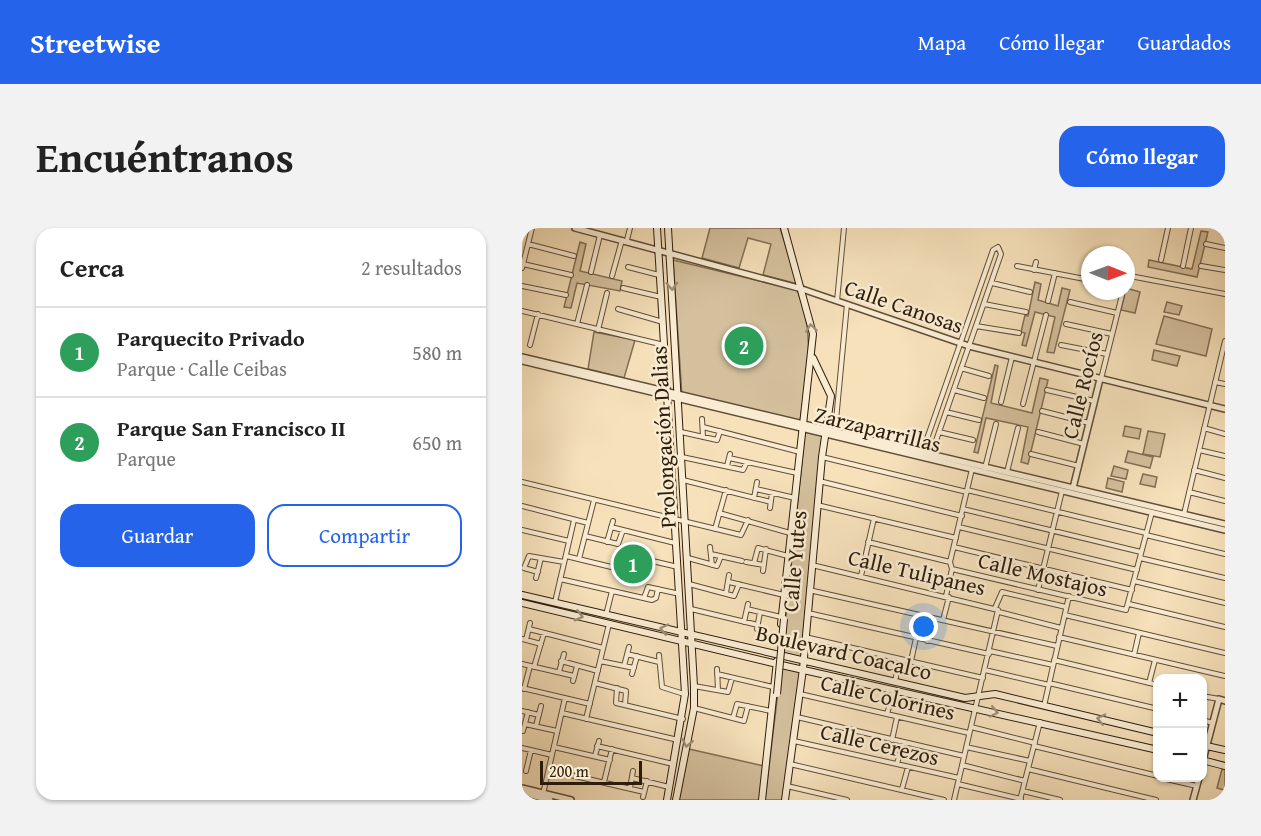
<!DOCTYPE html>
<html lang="es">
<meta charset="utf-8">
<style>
:root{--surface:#fff;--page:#f2f2f2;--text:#222;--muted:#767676;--line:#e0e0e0;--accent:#2563eb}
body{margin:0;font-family:"Gentium Book Plus",serif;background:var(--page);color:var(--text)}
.controls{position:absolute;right:18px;bottom:18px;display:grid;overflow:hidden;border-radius:12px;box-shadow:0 2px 4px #0004}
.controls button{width:54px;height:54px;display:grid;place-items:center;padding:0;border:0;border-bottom:2px solid var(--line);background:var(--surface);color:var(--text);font:30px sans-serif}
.compass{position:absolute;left:559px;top:18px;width:54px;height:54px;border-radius:50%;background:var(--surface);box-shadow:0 2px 4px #0004;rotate:91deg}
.scale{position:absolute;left:18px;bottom:15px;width:102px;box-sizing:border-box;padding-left:6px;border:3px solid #2f1d0b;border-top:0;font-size:16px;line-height:21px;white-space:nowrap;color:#2f1d0b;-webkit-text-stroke:4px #f9ecd3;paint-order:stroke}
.you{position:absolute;left:402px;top:399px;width:21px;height:21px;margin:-15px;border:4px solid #fff;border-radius:50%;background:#1a73e8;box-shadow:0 0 0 9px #1a73e833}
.badge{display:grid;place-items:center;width:39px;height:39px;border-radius:50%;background:var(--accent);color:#fff;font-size:20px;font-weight:700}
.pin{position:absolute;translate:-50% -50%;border:3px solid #fff;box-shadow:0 2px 6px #0006}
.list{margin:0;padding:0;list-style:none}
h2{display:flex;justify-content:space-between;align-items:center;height:78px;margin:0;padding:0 24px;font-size:26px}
h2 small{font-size:20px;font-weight:400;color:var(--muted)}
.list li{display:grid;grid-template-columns:39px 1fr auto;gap:18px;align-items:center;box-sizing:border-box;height:90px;padding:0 24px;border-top:2px solid var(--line)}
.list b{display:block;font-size:22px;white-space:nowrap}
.list p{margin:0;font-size:20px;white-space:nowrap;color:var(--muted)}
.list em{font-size:20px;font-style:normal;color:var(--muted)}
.actions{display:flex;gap:12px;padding:18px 24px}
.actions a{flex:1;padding:14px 0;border:2px solid var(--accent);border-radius:18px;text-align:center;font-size:21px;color:var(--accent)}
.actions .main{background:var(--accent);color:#fff}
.map{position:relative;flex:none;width:703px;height:572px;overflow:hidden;border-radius:18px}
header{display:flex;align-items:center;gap:36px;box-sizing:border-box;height:84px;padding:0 30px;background:var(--accent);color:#fff}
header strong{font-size:28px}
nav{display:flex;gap:33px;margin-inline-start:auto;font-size:21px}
.intro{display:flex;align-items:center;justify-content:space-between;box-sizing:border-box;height:144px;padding:0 36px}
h1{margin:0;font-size:42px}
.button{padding:15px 27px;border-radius:18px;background:var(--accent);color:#fff;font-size:21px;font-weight:700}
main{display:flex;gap:36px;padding:0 36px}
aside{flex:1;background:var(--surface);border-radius:18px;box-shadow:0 2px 4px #0004}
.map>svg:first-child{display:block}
</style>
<header>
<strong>Streetwise</strong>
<nav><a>Mapa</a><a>Cómo llegar</a><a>Guardados</a></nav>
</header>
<div class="intro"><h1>Encuéntranos</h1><a class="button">Cómo llegar</a></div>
<main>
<aside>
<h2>Cerca<small>2 resultados</small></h2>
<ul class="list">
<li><span class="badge" style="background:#2e9e5b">1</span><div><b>Parquecito Privado</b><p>Parque · Calle Ceibas</p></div><em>580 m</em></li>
<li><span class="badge" style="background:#2e9e5b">2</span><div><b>Parque San Francisco II</b><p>Parque</p></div><em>650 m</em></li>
</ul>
<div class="actions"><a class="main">Guardar</a><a>Compartir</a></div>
</aside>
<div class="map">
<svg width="703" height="572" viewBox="0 0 703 572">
<rect width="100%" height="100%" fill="#f6e1bb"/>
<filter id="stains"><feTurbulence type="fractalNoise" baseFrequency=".00333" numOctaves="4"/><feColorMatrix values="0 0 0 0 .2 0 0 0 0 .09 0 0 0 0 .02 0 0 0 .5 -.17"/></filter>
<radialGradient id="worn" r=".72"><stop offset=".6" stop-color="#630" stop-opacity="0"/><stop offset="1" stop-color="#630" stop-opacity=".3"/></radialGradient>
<path fill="#d4c09d" stroke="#826e54" stroke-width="1.5" d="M188,0H258L276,56L241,47L249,16L226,10L217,40L180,30Z
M679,3L686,4L675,49L626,39L627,32L670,41Z
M58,14L64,16L58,43L100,53L98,63L55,55L49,80L42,79Z
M151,32L275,62C295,107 284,147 278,194L160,168Z
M513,54L519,56L516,72L536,78L540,60L548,62L532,125L525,124L533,89L513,84L504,118L500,117L503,105L499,104L503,87L506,88Z
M604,60L618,64L613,85L599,82Z
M645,74L660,78L657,87L642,84Z
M642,88L690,101L684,128L634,116Z
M72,104L113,112L102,150L66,141Z
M632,122L658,128L655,138L630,132Z
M473,137L476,138L469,175L510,185L518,150L526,152L506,236L499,234L506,199L464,190L456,225L452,224Z
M603,198L619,201L617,211L601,208Z
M626,203L643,206L638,229L621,226Z
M283,204L300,208L279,429L260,426Z
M606,223L631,229L628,240L603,234Z
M592,238L606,242L604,251L589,248Z
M621,246L635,249L633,259L618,256Z
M586,250L602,254L600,264L584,260Z
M259,439L278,443L261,572H243Z
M167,521L242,538L238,572H157Z
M700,541L703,542V572L700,570L702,562L695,560Z"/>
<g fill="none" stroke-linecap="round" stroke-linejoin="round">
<g stroke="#614e37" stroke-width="6">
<path id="minor" d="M105,12L108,0
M6,16L52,28
M684,16L703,20
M639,32L646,0
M1,36L49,47
M495,38L568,52
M661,38L669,0
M679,38L703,42
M106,39L137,47
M0,40L10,0
M512,42L514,34
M69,44L78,7
M90,48L100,12
M604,50L608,48L703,66
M470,55L508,64
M0,58L44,67
M101,60L139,69
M315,73L322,0
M526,73L533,45
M548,74L595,85
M462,76L504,84
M96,81L141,94
M0,83L142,117
M55,96L65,57
M544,96L590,106
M454,98L497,105
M76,102L85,65
M8,117L16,86
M539,117L585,126
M439,140L467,148
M579,151L601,63
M693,154L703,156
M432,162L462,170
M525,162L572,173
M479,174L490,129
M501,176L524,87
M520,183L567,195
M424,184L457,192
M180,191L181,209
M181,199L278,224
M682,200L703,206
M313,203L325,76
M159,204L195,212L198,203
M417,204L451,212
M516,204L562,216
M677,222L703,228
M400,225L471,22L476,19L479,26L409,227
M509,226L557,238
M160,229L221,242L225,234
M300,229L445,264
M207,230L275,245
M205,238L208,226
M463,240L474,196
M672,242L703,250
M485,244L496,200
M161,252L249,274
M297,253L440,288
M0,254L219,307L226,292
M234,261L273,270
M445,262L624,305
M667,264L703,273
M232,270L235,254
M295,277L434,310
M0,278L66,295
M248,280L250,265
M441,281L619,324
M197,285L268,305
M662,286L703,113
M89,299L153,315
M437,299L615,342
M193,301L204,262
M0,302L47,313
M624,307L703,326
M63,308L96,316L101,302
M85,314L91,293
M346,314L428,334
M188,319L190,337
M432,319L610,362
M189,326L220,333
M44,328L114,345L119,331
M166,330L195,338L199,328
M618,330L703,350
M57,331L72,272
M224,334L242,337
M232,335L236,320L266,328
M290,337L476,382L432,572
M2,340L7,328L42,334
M2,340L16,344
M430,341L604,382L630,284
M103,343L109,328L156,339
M241,343L244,321
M339,348L352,290
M14,350L19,330
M38,351L130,372L134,370L136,361
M612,353L703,375
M207,354L262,367
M167,356L212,368L217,356
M287,362L535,418
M516,362L540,263
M204,365L207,347
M424,368L430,341L428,334L450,241
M122,370L126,359L158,366
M33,374L52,292
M607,376L703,399
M473,380L480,364L544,379
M169,381L236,397
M225,381L259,389
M477,384L539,400
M286,385L467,426
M84,387L90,363
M543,387L703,425
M421,392L427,369
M222,394L226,376
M7,401L81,420
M235,401L238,384
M283,409L461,450
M537,409L703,448
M0,411L19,416
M4,412L8,395
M405,413L411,390
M468,423L531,437
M105,426L137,434
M137,427L140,459L162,466
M612,427L617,405
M532,432L636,457
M39,433L76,443
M78,433L112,440
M389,433L394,410
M0,436L52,448
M102,438L107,419
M12,439L22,405
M195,441L196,462
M463,442L527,457
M37,444L42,426
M110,446L115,428
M195,446L251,459
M51,453L55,438
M373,453L378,431
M73,455L104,463L103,477
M527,455L636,481
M627,455L633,432
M172,458L206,464L210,450
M0,460L68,476
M95,460L94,475L161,491
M2,461L8,438
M278,466L447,505
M680,468L697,471
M522,478L547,368
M172,480L222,493L226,478
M0,483L17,487
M40,485L156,512
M365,486L372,462
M275,489L442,528
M211,490L215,476L249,483
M64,491L87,396
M680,492L691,495
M3,496L35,503
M14,498L19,478
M449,499L513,515
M1,503L6,484
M370,512L375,489
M272,513L437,550
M75,518L151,536
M512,518L636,548
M32,519L88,532
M444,519L508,533
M0,520L30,527
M73,528L77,513
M268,536L422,572
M375,536L381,514
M440,537L503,553
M506,541L634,572
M27,542L122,564
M4,543L9,522
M110,550L147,559
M640,550L675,558
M82,554L90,521
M436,556L499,571
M265,558L325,572
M108,560L111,543
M380,561L386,539
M501,563L538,572
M21,566L43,470
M121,569L125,553
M498,572L518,494"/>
</g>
<g stroke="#614e37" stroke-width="8">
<path id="tertiary" d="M53,0L280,61L447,118L703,181
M0,129L703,296
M0,133L703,302
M551,260L578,151
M680,536L697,471L703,473
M0,560L49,572
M0,565L28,572
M671,572L677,550"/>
</g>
<g stroke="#2f1d0b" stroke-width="8">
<path id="secondary" d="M135,0L163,466L145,572
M146,0L172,458V480L154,572
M0,367L443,470L473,466L636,505
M0,375L255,436L636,522
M259,396L291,106L262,0
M680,517L703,522
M680,532L703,538
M240,572L255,433
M263,572L281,441L300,229L309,168L291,130"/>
</g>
<use href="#minor" stroke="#f9ecd3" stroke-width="4"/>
<use href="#tertiary" stroke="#f9ecd3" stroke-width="5"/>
<use href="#secondary" stroke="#f9ecd3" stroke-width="6"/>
<g stroke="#2f1d0b" stroke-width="8" stroke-linecap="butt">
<path id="secondary-bridge" d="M255,466L262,391"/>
</g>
<use href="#secondary-bridge" stroke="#f9ecd3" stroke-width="6"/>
</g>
<defs><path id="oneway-chevron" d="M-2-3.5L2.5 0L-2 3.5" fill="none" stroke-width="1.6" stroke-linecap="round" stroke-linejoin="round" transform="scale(1.5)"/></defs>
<g stroke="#9e8f79">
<use href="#oneway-chevron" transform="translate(150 58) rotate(87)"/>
<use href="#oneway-chevron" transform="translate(289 100) rotate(-97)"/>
<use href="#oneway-chevron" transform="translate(57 388) rotate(14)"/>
<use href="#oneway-chevron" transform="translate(142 401) rotate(-167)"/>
<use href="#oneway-chevron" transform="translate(472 484) rotate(12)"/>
<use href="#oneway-chevron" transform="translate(579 491) rotate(-167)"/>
<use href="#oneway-chevron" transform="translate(165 515) rotate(101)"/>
</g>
<g text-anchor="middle" stroke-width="5" stroke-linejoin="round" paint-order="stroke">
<g font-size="22" fill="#2f1d0b" stroke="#f9ecd3">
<text transform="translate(382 78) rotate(19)" y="8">Calle Canosas</text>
<text transform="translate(560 157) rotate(-76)" y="8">Calle Rocíos</text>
<text transform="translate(356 201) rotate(14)" y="8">Zarzaparrillas</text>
<text transform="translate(141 209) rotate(-93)" y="8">Prolongación Dalias</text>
<text transform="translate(272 333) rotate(-85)" y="8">Calle Yutes</text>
<text transform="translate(395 344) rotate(13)" y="8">Calle Tulipanes</text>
<text transform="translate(521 346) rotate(13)" y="8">Calle Mostajos</text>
<text transform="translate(322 424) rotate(13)" y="8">Boulevard Coacalco</text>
<text transform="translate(366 469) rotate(13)" y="8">Calle Colorines</text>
<text transform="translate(358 516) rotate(13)" y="8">Calle Cerezos</text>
</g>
</g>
<rect width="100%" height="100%" filter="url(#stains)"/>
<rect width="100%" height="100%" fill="url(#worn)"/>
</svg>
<div class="controls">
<button>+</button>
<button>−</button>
</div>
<svg class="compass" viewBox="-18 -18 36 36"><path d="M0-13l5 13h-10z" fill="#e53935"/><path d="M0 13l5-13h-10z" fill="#767676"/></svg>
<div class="scale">200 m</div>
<div class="you"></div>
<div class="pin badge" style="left:111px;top:336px;background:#2e9e5b">1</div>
<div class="pin badge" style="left:222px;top:118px;background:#2e9e5b">2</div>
</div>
</main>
